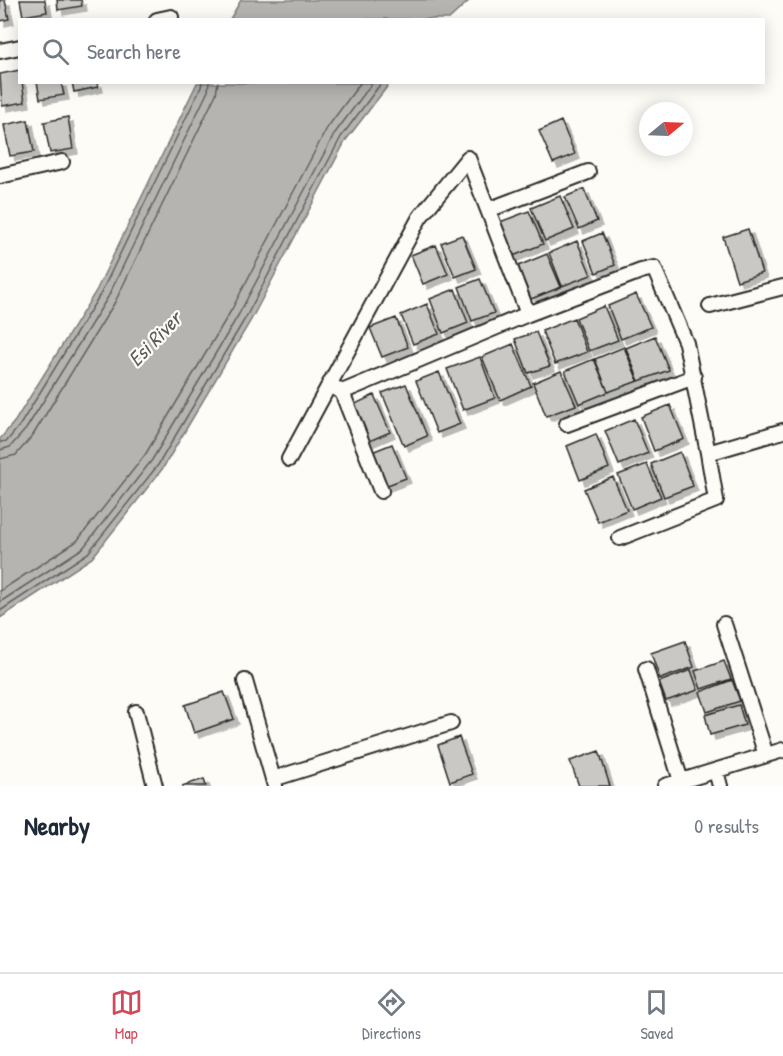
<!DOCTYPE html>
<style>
:root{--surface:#fff;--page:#f2f2f3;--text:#1f2937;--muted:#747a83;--line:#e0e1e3;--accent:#d1495b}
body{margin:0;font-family:"Patrick Hand",sans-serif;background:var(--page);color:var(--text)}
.compass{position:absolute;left:639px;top:102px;width:54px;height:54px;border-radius:50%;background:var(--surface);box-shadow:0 3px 15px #0003;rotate:71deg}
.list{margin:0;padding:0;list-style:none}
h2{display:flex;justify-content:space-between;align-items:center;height:78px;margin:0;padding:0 24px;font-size:26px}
h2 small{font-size:20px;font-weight:400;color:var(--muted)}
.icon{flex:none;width:33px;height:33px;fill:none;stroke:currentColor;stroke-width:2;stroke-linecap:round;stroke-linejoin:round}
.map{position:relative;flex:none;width:783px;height:786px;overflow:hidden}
.search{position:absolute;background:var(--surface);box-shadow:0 3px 15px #0003;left:18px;right:18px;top:18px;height:66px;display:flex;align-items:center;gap:15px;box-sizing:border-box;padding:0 21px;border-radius:0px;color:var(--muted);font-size:22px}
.sheet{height:186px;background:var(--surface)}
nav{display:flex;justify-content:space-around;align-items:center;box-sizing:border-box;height:84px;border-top:2px solid var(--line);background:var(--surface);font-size:16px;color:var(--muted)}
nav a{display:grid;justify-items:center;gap:3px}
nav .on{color:var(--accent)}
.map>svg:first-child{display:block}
</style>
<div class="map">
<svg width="783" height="786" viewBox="0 0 783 786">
<defs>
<filter id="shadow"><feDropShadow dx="5" dy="5" stdDeviation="0" flood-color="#0004"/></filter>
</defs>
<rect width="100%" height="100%" fill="#fdfcf7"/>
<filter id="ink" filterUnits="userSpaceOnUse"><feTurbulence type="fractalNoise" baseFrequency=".0167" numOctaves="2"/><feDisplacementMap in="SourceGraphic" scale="12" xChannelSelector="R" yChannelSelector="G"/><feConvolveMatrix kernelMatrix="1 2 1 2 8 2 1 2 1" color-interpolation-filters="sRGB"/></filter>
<g filter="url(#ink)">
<path fill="#b5b4b1" stroke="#7e7d7b" stroke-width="1.5" d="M241,0H470L449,19H230Z
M197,83H390L346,140L251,320L163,468L92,558L0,618V439L15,421L96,291Z"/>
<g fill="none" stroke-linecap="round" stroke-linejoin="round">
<path stroke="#626261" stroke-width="1.5" d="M0,442L7,441L20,425L101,293L201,87L202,82
M0,450L10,447L26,429L108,297L208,91L209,82
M0,459L16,455L33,435L115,302L216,94L218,82
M0,591L77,541L145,455L232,309L327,128L361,82
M0,602L83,548L152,460L239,314L335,133L373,82
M0,611L88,553L158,465L246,317L341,137L382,82"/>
</g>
<path fill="#c9c8c4" stroke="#2b2b2b" stroke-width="1.5" filter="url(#shadow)" d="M0,0H5L9,19L0,21Z
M20,0H45L47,12L23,16Z
M57,0H81L82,6L58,10Z
M20,70V82H22L25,102L2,106L0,74Z
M37,82H61L64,95L40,99Z
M72,82H97L98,87L74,92Z
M68,117L73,149L50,153L44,122Z
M28,120L34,152L10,156L4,125Z
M561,121L575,154L553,163L539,131Z
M584,189L597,221L579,229L565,197Z
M560,196L574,229L545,241L531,208Z
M529,211L543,244L513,256L500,222Z
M748,229L762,273L737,281L723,237Z
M602,233L615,265L596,273L583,241Z
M462,235L476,269L455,277L441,243Z
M577,241L591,275L562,286L549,253Z
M436,245L448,274L423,284L411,255Z
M547,254L561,287L531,299L518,266Z
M480,279L494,313L472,321L459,287Z
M455,289L468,323L443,333L430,299Z
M636,294L651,327L621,339L608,306Z
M427,304L439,334L413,344L401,315Z
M604,306L618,340L589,351L576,318Z
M396,318L408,347L382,357L370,328Z
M574,318L587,352L555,364L542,331Z
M536,332L550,366L528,373L515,339Z
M655,336L669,370L639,381L626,348Z
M513,344L531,386L500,400L482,357Z
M624,347L638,381L608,392L595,359Z
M480,357L495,398L463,410L447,369Z
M594,359L608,392L579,404L565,371Z
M561,371L576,405L546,416L533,383Z
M439,372L460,424L437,433L416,381Z
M406,384L427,436L404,446L382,393Z
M374,395L390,432L367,442L351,406Z
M670,405L684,439L654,451L641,417Z
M634,419L648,453L619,465L605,431Z
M596,434L609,468L580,480L567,446Z
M392,444L406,478L385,486L372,452Z
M680,452L693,486L664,497L651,464Z
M647,464L661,497L632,509L618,475Z
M613,477L627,510L598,522L584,489Z
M685,641L694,667L660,679L651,653Z
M724,661L731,679L701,689L695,671Z
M691,670L698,690L666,701L659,682Z
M732,680L740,701L707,712L700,692Z
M224,692L234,719L194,733L185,705Z
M739,705L745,725L710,735L705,715Z
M459,737L472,774L450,782L438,745Z
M599,751L610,786H579L570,761Z
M204,779L206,786H182Z"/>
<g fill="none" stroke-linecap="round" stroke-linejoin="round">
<g stroke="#2b2b2b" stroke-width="18">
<path id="street" d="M157,20L171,17
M0,51L20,47
M0,176L62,162
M488,210L588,172
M710,306L783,287
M334,387L342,392L381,491
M342,392L528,314L641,271L654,268L686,343L708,453L783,431
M567,424L694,377
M289,459L420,217L468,158L528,314
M620,538L716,500L708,453
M724,624L766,755
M646,669L681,781
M245,681L275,786
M136,712L155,786
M716,771L720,786
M273,779L451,723
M665,786L783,750"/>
</g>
<use href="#street" stroke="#fdfcf7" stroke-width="14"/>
</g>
</g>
<g text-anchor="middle" stroke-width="4.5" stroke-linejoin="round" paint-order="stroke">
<g font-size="21" font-style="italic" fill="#5b5b5a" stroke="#fdfcf7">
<text transform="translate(155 339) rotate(-46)" y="7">Esi River</text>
</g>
</g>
</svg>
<svg class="compass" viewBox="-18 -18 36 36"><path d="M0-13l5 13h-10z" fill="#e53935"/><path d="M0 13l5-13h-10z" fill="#747a83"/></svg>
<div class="search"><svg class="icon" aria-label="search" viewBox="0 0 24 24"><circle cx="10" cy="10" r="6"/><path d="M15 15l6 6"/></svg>Search here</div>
</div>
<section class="sheet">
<h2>Nearby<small>0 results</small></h2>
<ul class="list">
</ul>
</section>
<nav>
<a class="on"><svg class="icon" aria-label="map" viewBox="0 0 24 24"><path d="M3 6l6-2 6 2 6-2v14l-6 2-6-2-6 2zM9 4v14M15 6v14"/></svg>Map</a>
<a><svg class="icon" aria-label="directions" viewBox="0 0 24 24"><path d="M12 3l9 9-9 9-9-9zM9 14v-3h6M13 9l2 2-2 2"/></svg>Directions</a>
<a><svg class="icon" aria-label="saved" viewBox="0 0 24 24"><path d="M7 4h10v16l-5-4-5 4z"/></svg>Saved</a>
</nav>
